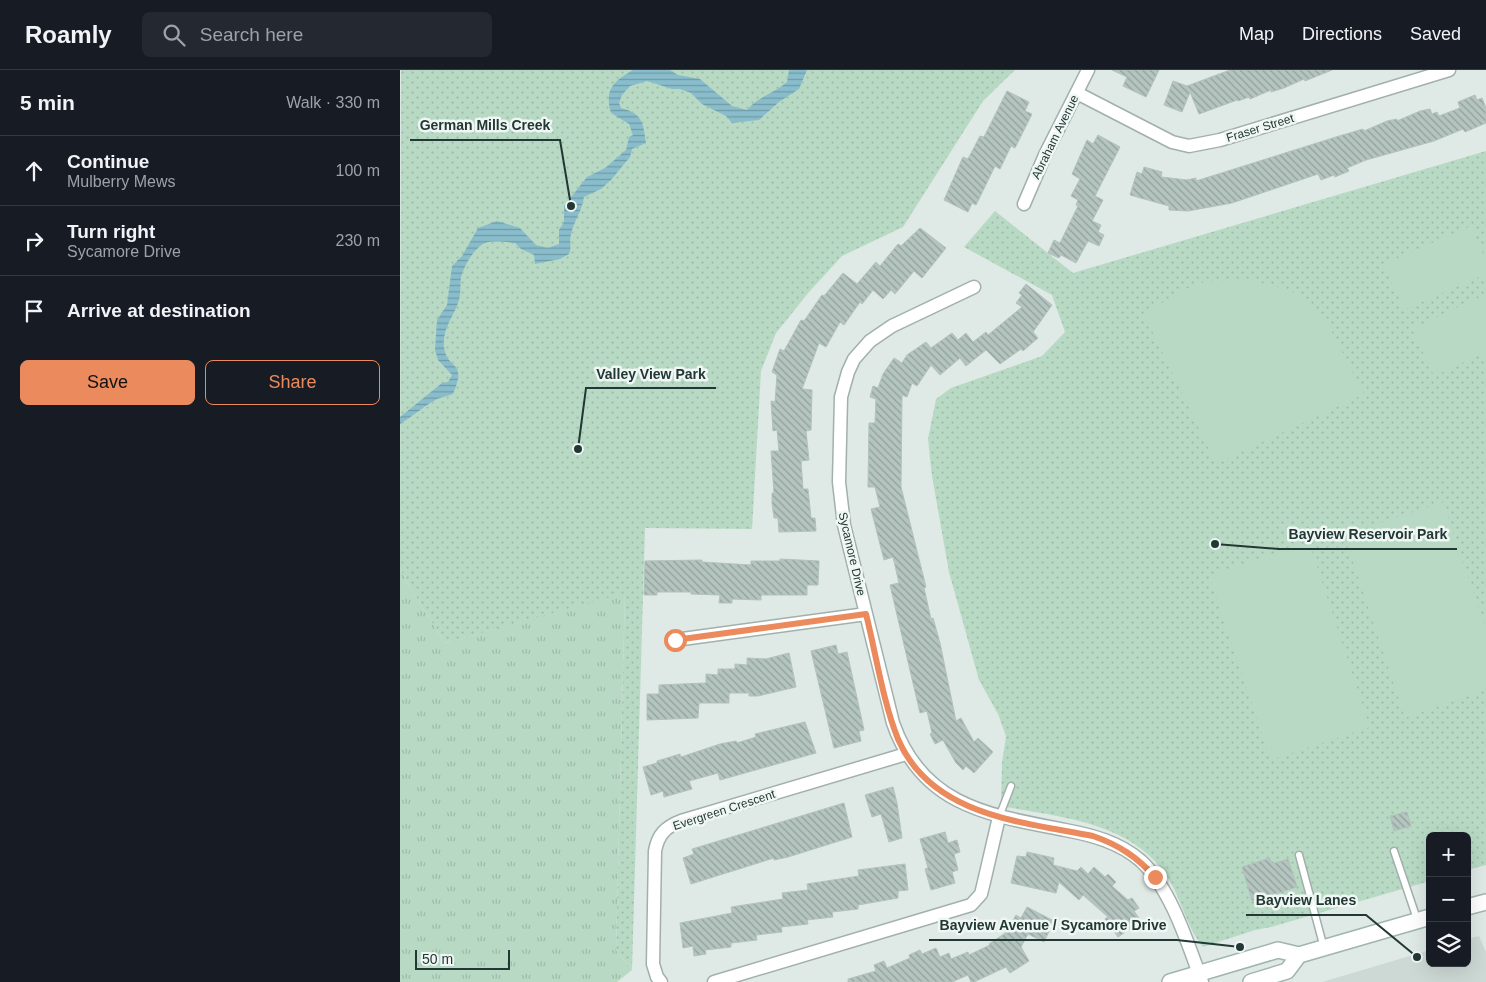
<!DOCTYPE html>
<meta charset="utf-8">
<style>
:root{--surface:#171b24;--page:#242831;--text:#f1f3f6;--muted:#9ea1a6;--line:#363941;--accent:#eb8a5c}
body{margin:0;font-family:Helvetica,sans-serif;background:var(--page);color:var(--text)}
.controls{position:absolute;right:15px;bottom:15px;display:grid;overflow:hidden;border-radius:8px;box-shadow:0 5px 20px #0002}
.controls button{width:45px;height:45px;display:grid;place-items:center;padding:0;border:0;border-bottom:1px solid var(--line);background:var(--surface);color:var(--text);font:25px sans-serif}
.scale{position:absolute;left:15px;bottom:12px;width:95px;box-sizing:border-box;padding-left:5px;border:2px solid #213834;border-top:0;font-size:14px;line-height:18px;white-space:nowrap;color:#213834;-webkit-text-stroke:4px #eff6f3;paint-order:stroke}
.stop{position:absolute;width:15px;height:15px;margin:-11px;border:4px solid #eb8a5c;border-radius:50%;background:#fff}
.stop.end{background:#eb8a5c;border-color:#fff;box-shadow:0 1px 5px #0008}
.list{margin:0;padding:0;list-style:none}
h2{display:flex;justify-content:space-between;align-items:center;height:65px;margin:0;padding:0 20px;font-size:21px}
h2 small{font-size:16px;font-weight:400;color:var(--muted)}
.list li{display:grid;grid-template-columns:32px 1fr auto;gap:15px;align-items:center;box-sizing:border-box;height:70px;padding:0 20px;border-top:1px solid var(--line)}
.list b{display:block;font-size:19px;white-space:nowrap}
.list p{margin:0;font-size:16px;white-space:nowrap;color:var(--muted)}
.list em{font-size:16px;font-style:normal;color:var(--muted)}
.actions{display:flex;gap:10px;padding:15px 20px}
.actions a{flex:1;padding:11px 0;border:1px solid var(--accent);border-radius:8px;text-align:center;font-size:18px;color:var(--accent)}
.actions .main{background:var(--accent);color:#111}
.icon{flex:none;width:28px;height:28px;fill:none;stroke:currentColor;stroke-width:2;stroke-linecap:round;stroke-linejoin:round}
.map{position:relative;flex:none;width:1086px;height:912px;overflow:hidden}
header{display:flex;align-items:center;gap:30px;box-sizing:border-box;height:70px;padding:0 25px;background:var(--surface);border-bottom:1px solid var(--line)}
header strong{font-size:24px}
nav{display:flex;gap:28px;margin-inline-start:auto;font-size:18px}
.search{width:350px;height:45px;background:var(--page);display:flex;align-items:center;gap:12px;box-sizing:border-box;padding:0 18px;border-radius:8px;color:var(--muted);font-size:19px}
main{display:flex}
aside{flex:1;background:var(--surface)}
.map>svg:first-child{display:block}
</style>
<header>
<strong>Roamly</strong>
<div class="search"><svg class="icon" aria-label="search" viewBox="0 0 24 24"><circle cx="10" cy="10" r="6"/><path d="M15 15l6 6"/></svg>Search here</div>
<nav><a>Map</a><a>Directions</a><a>Saved</a></nav>
</header>
<main>
<aside>
<h2>5 min<small>Walk · 330 m</small></h2>
<ul class="list">
<li><svg class="icon" aria-label="ahead" viewBox="0 0 24 24"><path d="M12 20V5M6 11l6-6 6 6"/></svg><div><b>Continue</b><p>Mulberry Mews</p></div><em>100 m</em></li>
<li><svg class="icon" aria-label="right" viewBox="0 0 24 24"><path d="M7 20v-9h11M14 6l5 5-5 5"/></svg><div><b>Turn right</b><p>Sycamore Drive</p></div><em>230 m</em></li>
<li><svg class="icon" aria-label="arrive" viewBox="0 0 24 24"><path d="M6 21V4h12l-3 4 3 4H6"/></svg><div><b>Arrive at destination</b></div></li>
</ul>
<div class="actions"><a class="main">Save</a><a>Share</a></div>
</aside>
<div class="map">
<svg width="1086" height="912" viewBox="0 0 1086 912">
<defs>
<pattern id="grass-tufts" width="24" height="20" patternUnits="userSpaceOnUse" patternTransform="scale(1.25)"><rect width="24" height="20" fill="#b8dac4"/><path d="M3 7l-1-3M5 7V3M7 7l1-3M15 17l-1-3M17 17v-4M19 17l1-3" fill="none" stroke="#9ebca9"/></pattern>
<pattern id="park-dots" width="8" height="8" patternUnits="userSpaceOnUse" patternTransform="scale(1.25)"><rect width="8" height="8" fill="#b8dac4"/><path d="M2 2h.1M6 6h.1" fill="none" stroke="#9ebca9" stroke-width="1.8" stroke-linecap="round"/></pattern>
<pattern id="water-rules" width="6" height="5" patternUnits="userSpaceOnUse" patternTransform="scale(1.25)"><rect width="6" height="5" fill="#89bdcc"/><path d="M0 2.5h6" fill="none" stroke="#709ba6"/></pattern>
<pattern id="building-back-hatch" width="6" height="6" patternUnits="userSpaceOnUse" patternTransform="scale(1.25)"><rect width="6" height="6" fill="#b4c4bf"/><path d="M-1 5l2 2M0 0l6 6M5-1l2 2" fill="none" stroke="#92a09c"/></pattern>
</defs>
<rect width="100%" height="100%" fill="#dfe9e6"/>
<path fill="#cdd9d5" d="M1079,866L1086,882V912H922L1030,880V893H1067V869Z"/>
<path fill="url(#grass-tufts)" d="M0,497L5,509L45,573L225,522L216,880L232,900L217,912H0Z"/>
<path fill="url(#park-dots)" d="M1,0H615L583,31L503,157L442,186L409,222L376,263L361,301L352,459L245,458L232,900L216,880L225,523L45,573L5,509L0,497Z
M1086,81V795L1067,800V766H1030V811L871,857L855,860L803,877C785,855 781,825 764,802C727,751 658,747 601,736L602,693L606,666L598,644L579,610L549,502L532,406L528,369L536,329L551,318L642,286L665,262L652,225L564,177L595,141L673,203Z"/>
<path fill="#b8dac4" d="M1071,156L1086,191V204L1004,240L984,194Z
M853,211L890,220L924,247L964,324L816,394L744,244L783,220L804,212Z
M1086,224V282L1034,306L1012,259Z
M1043,432L1086,560V620L1005,648L944,465Z
M909,472L970,657L871,690L809,505Z"/>
<path fill="url(#water-rules)" d="M233,0H270L278,5L300,9L332,36L347,40C359,26 373,24 387,12L389,0H407L399,19L379,32L359,50L332,53L326,46L302,34L291,23L280,19H272L247,11L230,16L222,25L219,33L221,38C243,44 243,52 246,73L232,79L230,87L211,110L201,119L184,127C182,141 174,151 171,164C169,171 172,177 169,184L160,189L135,194L134,185L121,179L115,173C107,172 93,170 85,173C74,178 64,196 61,207C60,215 61,223 59,230C54,247 42,258 44,277C47,301 68,289 53,324C48,326 42,327 37,329C24,336 13,346 0,354V347L42,313L48,312L52,305L38,290L35,280L37,250L47,235L52,196L62,186L78,158L97,151L120,158L136,175L148,178L159,174V160L164,152V136L187,107L205,98L226,80L229,67L233,65L229,54L211,43C204,19 214,11 233,0Z"/>
<path fill="url(#building-back-hatch)" stroke="#b2c2bd" d="M712,0H759L746,27L723,16L727,7Z
M830,0H932L905,11L904,9L884,18L871,22V20L850,29L849,27L838,31L837,30L799,44L790,22L782,42L764,35L773,11L787,16Z
M607,21L629,32L625,41L632,44L615,78L611,76L600,99L595,96L576,135L572,133L568,142L544,130L563,87L568,89L580,66L584,67Z
M1075,25L1077,30L1082,28L1086,38V53L1065,62L1063,59L1034,71L966,90L947,98L949,101L935,107L934,105L921,110L918,104L832,133L788,141L769,140V136L730,125L737,102L742,104L744,97L762,102L761,107L787,110L796,108V111L936,67L963,59L964,61L987,51L997,49V51L1020,41L1030,39L1032,44L1037,42L1039,46L1060,38L1058,32Z
M698,65L720,77L695,126L703,130L692,151L701,155L698,162L704,165L699,176L688,171L676,193L661,185L659,188L648,183L654,170L660,173L678,136L676,135L678,130L671,126L680,109L672,104L687,70L693,74Z
M520,158L546,178L522,208L514,201L495,224L491,220L483,229L473,220L462,234L460,232L444,255L440,252L426,277L419,273L402,319L412,320L411,360L406,361L409,390L401,391L403,419H408L411,448H415L416,461L379,462L378,448H374L372,433V423H374L371,381H379L377,360L373,361L371,331L375,332L377,305L372,302L380,279L384,281L401,250L404,251L422,225L424,226L443,203L457,214L476,192L480,196L498,174L501,176Z
M626,214L652,235L633,262L638,268L623,281L621,279L600,294L586,280L566,296L560,288L540,305L531,295L517,316L512,313L507,327L502,325L501,417L526,517L524,518L531,549L533,548L540,573L556,651L561,648L574,672L578,668L593,682L574,703L566,696L563,700L556,693L543,670L535,674L530,664L532,663L527,641L520,643L490,515L499,513L493,487L484,490L471,439L480,437L475,417H468L469,353H475L476,329L470,327L473,316L478,318L483,304L494,288L502,293L507,285L526,272L531,278L552,263L558,270L566,263L573,272L586,262L588,265L622,237L616,233L622,225L619,223Z
M380,489L419,491L418,515H407V525H361V530L332,529V533H319L320,525L291,524V522H257V525H244L245,491L302,490V492L351,495V491H380Z
M436,575L438,584L447,582L464,660L459,661L461,671L434,678L411,581Z
M389,583L396,617L358,626H349V623H329V633H299L298,648L247,650V624H259V615L306,613V604L318,605V599H335V594L347,595V588L366,589Z
M405,652L416,683L320,710L318,703L289,711L292,719L264,727L263,721L251,725L243,697L257,693V691L280,684L281,687L320,674L336,671L337,673L356,667L355,664Z
M493,717L497,733L502,768L489,772L481,744L472,747L465,725Z
M444,733L452,767L388,787L374,790V788L291,814L283,788L294,784L292,779Z
M1007,742L1011,756L994,761L990,746Z
M545,762L548,773L557,770L560,782L554,784L558,800L552,802L555,813L531,820L525,799L528,798L520,769Z
M627,782L654,788L653,795L677,801L681,797L688,804L694,797L705,807L708,804L716,812L712,816L728,830L732,828L739,838L734,841L741,851L718,867L705,849L708,847L683,825L679,830L659,812L656,823L611,813L617,786L626,787Z
M870,788L872,794L888,789L897,817L852,831L842,797Z
M505,794L508,820L498,821V828L458,835V839L432,842L433,847L407,850L408,854L381,857L382,862L356,865L357,870L331,873V877L305,880L306,884L294,886L293,876L283,878L280,853L332,843L331,837L383,829L382,823L408,820L407,814L459,806L458,800Z
M627,837L654,851L644,872L628,864L621,877L629,891L610,903L606,897L574,912H571L568,905L552,912H448V909L476,901L474,895L484,891L487,898L510,888L509,885L520,880L522,884L536,878L540,887L549,883L551,889L568,882L569,885L590,875L589,874L607,862L616,845L621,848Z"/>
<g fill="none" stroke-linecap="round" stroke-linejoin="round">
<g stroke="#a2b0ad" stroke-width="9">
<path id="service" d="M599,747L611,716
M994,781L1017,849
M899,785L924,878"/>
</g>
<g stroke="#a2b0ad" stroke-width="15">
<path id="minor" d="M677,23L772,72L789,76L820,70L1049,0
M624,134L645,85L688,0
M574,217L492,256L470,271L454,289L448,302L441,327L439,412L444,455L493,653C522,736 588,745 665,760C692,765 719,772 741,791C771,819 788,874 802,912
M275,570L466,544
M261,912L257,907L253,894L255,781C258,765 265,757 281,751L506,684
M314,912L571,835L581,824L583,816L599,747"/>
</g>
<g stroke="#9fb5ae" stroke-width="18">
<path id="secondary" d="M1067,837L1086,832
M770,912L878,880L899,885L1030,847
M851,912L887,901L899,885"/>
</g>
<use href="#service" stroke="#fff" stroke-width="6"/>
<use href="#minor" stroke="#fff" stroke-width="12"/>
<use href="#secondary" stroke="#fff" stroke-width="15"/>
</g>
<g fill="none" stroke-linecap="round" stroke-linejoin="round">
<path stroke="#eb8a5c" stroke-width="6" d="M275,570L466,544C476,584 483,632 498,669C531,746 622,752 693,766C719,775 737,787 755,807"/>
</g>
<g text-anchor="middle" stroke-width="5" stroke-linejoin="round" paint-order="stroke">
<g font-size="12" fill="#213834" stroke="#eff6f3">
<text transform="translate(860 58) rotate(-17)" y="4">Fraser Street</text>
<text transform="translate(655 67) rotate(-64)" y="4">Abraham Avenue</text>
<text transform="translate(452 484) rotate(77)" y="4">Sycamore Drive</text>
<text transform="translate(324 740) rotate(-18)" y="4">Evergreen Crescent</text>
</g>
</g>
<path fill="none" stroke="#213834" stroke-width="2" d="M171 136L160 70H10M178 379L186 318H316M815 474L879 479H1057M1017 887L966 845H846M840 877L777 870H529"/>
<g fill="#213834" stroke="#eff6f3" stroke-width="2">
<circle cx="171" cy="136" r="5"/>
<circle cx="178" cy="379" r="5"/>
<circle cx="815" cy="474" r="5"/>
<circle cx="1017" cy="887" r="5"/>
<circle cx="840" cy="877" r="5"/>
</g>
<g font-size="14" text-anchor="middle" font-weight="bold" fill="#213834" stroke="#eff6f3" stroke-width="5" stroke-linejoin="round" paint-order="stroke">
<text x="85" y="60">German Mills Creek</text>
<text x="251" y="309">Valley View Park</text>
<text x="968" y="469">Bayview Reservoir Park</text>
<text x="906" y="835">Bayview Lanes</text>
<text x="653" y="860">Bayview Avenue / Sycamore Drive</text>
</g>
</svg>
<div class="controls">
<button>+</button>
<button>−</button>
<button><svg class="icon" aria-label="layers" viewBox="0 0 24 24"><path d="M12 4l9 5-9 5-9-5zM3 14l9 5 9-5"/></svg></button>
</div>
<div class="scale">50 m</div>
<div class="stop" style="left:275px;top:570px"></div>
<div class="stop end" style="left:755px;top:807px"></div>
</div>
</main>
